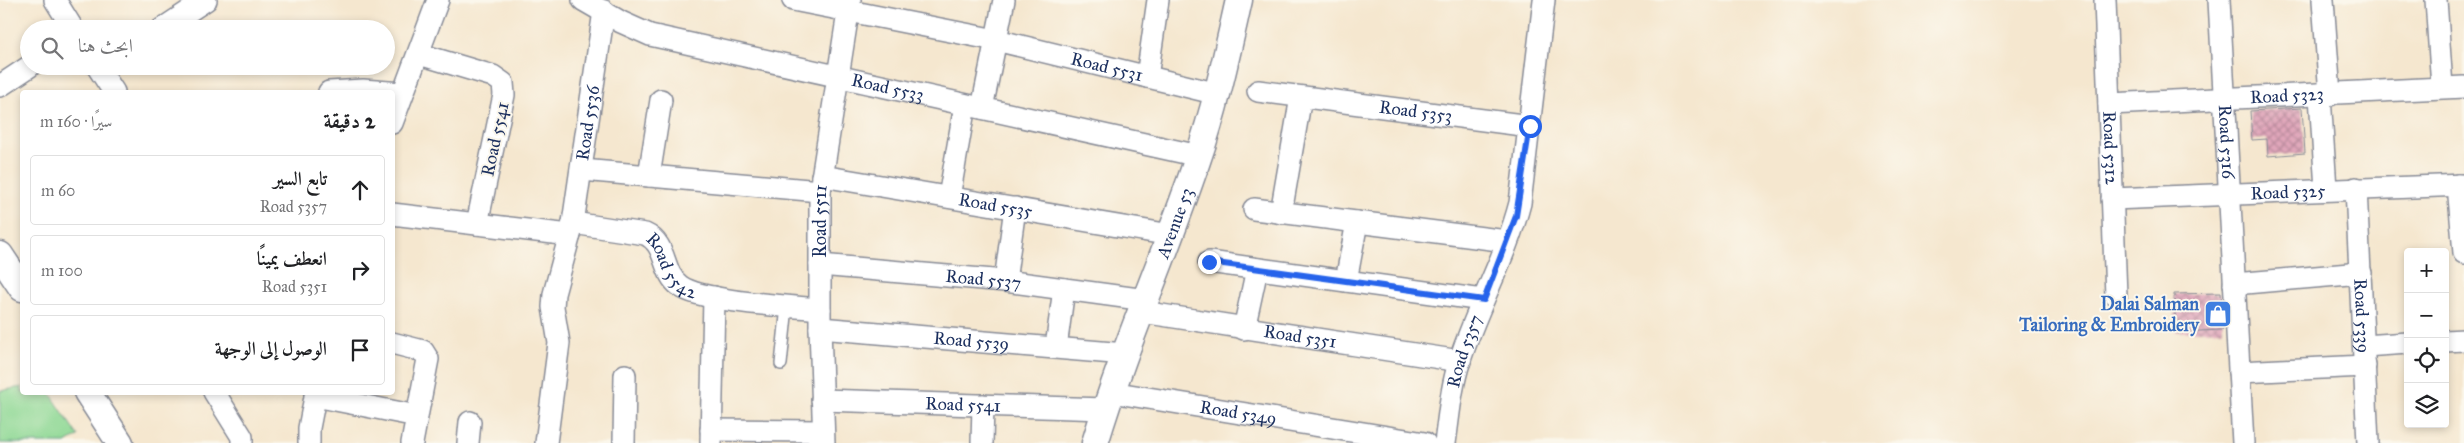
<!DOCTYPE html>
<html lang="ar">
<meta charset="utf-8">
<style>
:root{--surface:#fff;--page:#f6f6f6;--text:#202124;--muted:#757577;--line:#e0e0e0}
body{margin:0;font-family:"IM FELL Great Primer",Amiri,serif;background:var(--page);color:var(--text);direction:rtl}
.controls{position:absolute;right:15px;bottom:15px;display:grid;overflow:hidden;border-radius:5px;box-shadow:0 2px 8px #0003}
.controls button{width:45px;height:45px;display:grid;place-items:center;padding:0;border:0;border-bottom:1px solid var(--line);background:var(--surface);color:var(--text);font:25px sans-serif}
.stop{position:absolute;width:15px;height:15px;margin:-11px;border:4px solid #2563eb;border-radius:50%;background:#fff}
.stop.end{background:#2563eb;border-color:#fff;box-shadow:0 1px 5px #0008}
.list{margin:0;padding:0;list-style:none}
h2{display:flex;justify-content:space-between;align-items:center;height:65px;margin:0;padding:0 20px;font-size:21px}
h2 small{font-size:16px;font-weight:400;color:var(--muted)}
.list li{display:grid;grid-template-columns:32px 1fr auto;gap:15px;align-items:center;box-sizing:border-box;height:70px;margin:0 10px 10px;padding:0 10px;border:1px solid var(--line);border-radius:5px}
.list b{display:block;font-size:19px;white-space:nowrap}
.list p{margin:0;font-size:16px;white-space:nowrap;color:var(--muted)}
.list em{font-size:16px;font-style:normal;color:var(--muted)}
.icon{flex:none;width:28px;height:28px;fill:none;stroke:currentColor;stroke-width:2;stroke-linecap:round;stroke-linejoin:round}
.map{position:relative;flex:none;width:2464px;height:443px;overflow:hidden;direction:ltr}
.search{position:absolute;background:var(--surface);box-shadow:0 2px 8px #0003;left:20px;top:20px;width:375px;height:55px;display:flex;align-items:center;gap:12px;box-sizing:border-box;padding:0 18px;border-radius:28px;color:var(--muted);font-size:19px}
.panel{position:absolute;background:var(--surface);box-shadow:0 2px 8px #0003;left:20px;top:90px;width:375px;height:305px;border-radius:5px;direction:rtl}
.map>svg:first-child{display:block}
</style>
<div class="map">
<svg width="2464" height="443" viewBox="0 0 2464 443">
<defs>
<pattern id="building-cross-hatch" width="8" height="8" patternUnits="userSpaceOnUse" patternTransform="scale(1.25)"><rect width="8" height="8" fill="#e0a6ba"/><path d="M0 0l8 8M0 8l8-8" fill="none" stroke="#b5889a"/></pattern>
</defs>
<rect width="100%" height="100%" fill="#fbf7ec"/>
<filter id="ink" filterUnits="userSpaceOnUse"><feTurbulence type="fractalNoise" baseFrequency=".02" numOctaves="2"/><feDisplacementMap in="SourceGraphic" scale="10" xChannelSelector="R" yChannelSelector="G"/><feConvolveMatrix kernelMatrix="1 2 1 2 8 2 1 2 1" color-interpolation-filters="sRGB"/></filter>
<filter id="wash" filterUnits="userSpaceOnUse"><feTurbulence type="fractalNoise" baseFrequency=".0096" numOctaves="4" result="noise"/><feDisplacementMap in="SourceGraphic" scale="20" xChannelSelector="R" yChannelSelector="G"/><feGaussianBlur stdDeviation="1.12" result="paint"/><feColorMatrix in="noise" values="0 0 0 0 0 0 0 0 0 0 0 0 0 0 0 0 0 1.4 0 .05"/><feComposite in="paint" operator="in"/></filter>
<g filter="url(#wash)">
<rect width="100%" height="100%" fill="#f5e7cf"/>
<path fill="#8ed894" stroke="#548479" d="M22,387V392L50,393L78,436L66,443H0V391Z"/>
<g id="blocks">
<path fill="url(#building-cross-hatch)" d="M2302,108L2305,153L2268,156L2267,139L2252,140L2250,111Z
M2221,293L2223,330L2176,332L2174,294Z"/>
</g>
</g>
<g filter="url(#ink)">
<use href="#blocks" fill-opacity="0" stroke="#888b96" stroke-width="1"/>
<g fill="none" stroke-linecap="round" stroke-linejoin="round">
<g stroke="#888b96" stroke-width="14">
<path id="service" d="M781,364L787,306"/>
</g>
<g stroke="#888b96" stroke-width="24">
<g id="minor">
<path d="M55,0L73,29"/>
<path id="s1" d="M583,0L621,22L650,35L1199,156"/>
<path id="s2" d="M793,0L996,40L1218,94"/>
<path id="s3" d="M2105,0L2116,296"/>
<path id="s4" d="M2219,0L2243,443"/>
<path d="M2323,0L2330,95"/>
<path d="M2436,0L2442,87"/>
<path d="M162,29L206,0"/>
<path d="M419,54L493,76L503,83L504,95L477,224"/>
<path d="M97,66L114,92"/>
<path d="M1147,77L1158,0"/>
<path d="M0,86L30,66"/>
<path id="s5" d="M1258,91L1530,126"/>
<path d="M329,92L363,90L402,93"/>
<path d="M2320,96L2326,189"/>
<path id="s6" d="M2109,104L2464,87"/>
<path d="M982,108L1004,0"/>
<path d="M392,123L438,0"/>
<path d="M582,170L820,191"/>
<path d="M649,176L661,100"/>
<path id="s7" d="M822,176L1171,235"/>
<path d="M2458,185L2464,253"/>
<path id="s8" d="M2356,188L2368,443"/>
<path d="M949,197L965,105"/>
<path id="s9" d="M2112,199L2464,185"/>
<path d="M1254,209L1507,241"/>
<path d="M1281,213L1301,97"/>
<path d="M392,214L570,235"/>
<path id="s10" d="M573,223L645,234C668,244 661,272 680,286C702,302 789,306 820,309"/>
<path d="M1209,262L1483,300"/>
<path id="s11" d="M820,265L1005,281L1146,300"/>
<path d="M1005,281L1015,208"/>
<path d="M1346,281L1357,222"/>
<path d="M2234,284L2361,273"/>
<path id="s12" d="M1142,312L1460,361"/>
<path id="s13" d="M820,328L1125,354"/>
<path d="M1244,329L1257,269"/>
<path d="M2445,341L2464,340"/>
<path d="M392,343L423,351L428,359L412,443"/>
<path d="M2364,346L2408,343"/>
<path d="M1056,347L1064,289"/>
<path d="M2239,372L2365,366"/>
<path d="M214,392L242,437V443"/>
<path id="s14" d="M1111,392L1425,443"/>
<path d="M315,396L417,416"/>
<path id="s15" d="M822,400L1105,409"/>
<path d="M711,430L823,431"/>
<path d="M309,443V428L316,392"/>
<path d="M468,443L470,422"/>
<path id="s16" d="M546,443L559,343L553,307L554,294L573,223L604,11"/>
<path d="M624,443L625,375"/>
<path d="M711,443L714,297"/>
<path id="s17" d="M824,443L820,328V191L850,0"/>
<path d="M982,443L983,405"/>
<path id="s18" d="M1445,443C1449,415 1451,387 1460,360C1477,307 1506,257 1520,203L1544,0"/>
</g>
</g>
<g stroke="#888b96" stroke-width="29">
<g id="tertiary">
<path d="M0,255L22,288"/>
<path d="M87,392L120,443"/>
<path id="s19" d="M1095,443C1124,346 1166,254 1198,158C1216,106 1227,53 1239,0"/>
</g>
</g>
<use href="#service" stroke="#fff" stroke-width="11"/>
<use href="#minor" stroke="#fff" stroke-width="21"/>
<use href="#tertiary" stroke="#fff" stroke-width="26"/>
</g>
</g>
<g fill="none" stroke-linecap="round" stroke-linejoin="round" filter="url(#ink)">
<path stroke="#2563eb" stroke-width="6" d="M1209,262L1484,300L1516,216L1530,126"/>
</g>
<defs>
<g id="shop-square" transform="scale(1.4375)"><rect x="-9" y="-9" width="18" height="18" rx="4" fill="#3f7fe0" stroke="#fbf7ec"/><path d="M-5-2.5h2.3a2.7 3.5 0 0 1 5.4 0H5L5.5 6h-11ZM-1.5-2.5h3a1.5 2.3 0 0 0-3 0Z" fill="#fff"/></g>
</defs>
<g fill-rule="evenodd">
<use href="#shop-square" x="2218" y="314"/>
</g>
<g text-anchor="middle" stroke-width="4" stroke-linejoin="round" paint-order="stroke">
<g font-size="18" fill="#1b2f5e" stroke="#fbf7ec">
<text dy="6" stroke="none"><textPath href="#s2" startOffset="321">Road 5531</textPath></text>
<text dy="6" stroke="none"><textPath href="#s1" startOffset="319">Road 5533</textPath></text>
<text dy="6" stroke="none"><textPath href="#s6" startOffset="178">Road 5323</textPath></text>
<text dy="6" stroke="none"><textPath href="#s5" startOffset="159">Road 5353</textPath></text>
<text dy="6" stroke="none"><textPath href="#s16" startOffset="325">Road 5536</textPath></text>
<text transform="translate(495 139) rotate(-78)" y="6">Road 5541</text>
<text dy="6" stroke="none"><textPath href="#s4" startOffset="142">Road 5316</textPath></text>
<text dy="6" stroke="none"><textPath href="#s3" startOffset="148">Road 5312</textPath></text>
<text dy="6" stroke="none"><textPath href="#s9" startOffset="176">Road 5325</textPath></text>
<text dy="6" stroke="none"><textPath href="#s7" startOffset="176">Road 5535</textPath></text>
<text dy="6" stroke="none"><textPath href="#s17" startOffset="222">Road 5511</textPath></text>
<text dy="6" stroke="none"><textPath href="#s19" startOffset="234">Avenue 53</textPath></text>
<text dy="6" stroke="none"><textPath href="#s10" startOffset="116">Road 5542</textPath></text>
<text dy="6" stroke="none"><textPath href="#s11" startOffset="164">Road 5537</textPath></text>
<text dy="6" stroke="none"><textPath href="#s8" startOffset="128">Road 5339</textPath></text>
<text dy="6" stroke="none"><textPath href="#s12" startOffset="160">Road 5351</textPath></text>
<text dy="6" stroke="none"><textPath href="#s13" startOffset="152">Road 5539</textPath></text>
<text dy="6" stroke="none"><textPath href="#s18" startOffset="94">Road 5357</textPath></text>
<text dy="6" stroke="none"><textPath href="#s15" startOffset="141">Road 5541</textPath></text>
<text dy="6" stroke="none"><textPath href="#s14" startOffset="129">Road 5349</textPath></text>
</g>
<g font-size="18" font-weight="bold" fill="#366cbe" stroke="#fbf7ec" text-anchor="end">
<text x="2199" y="310">Dalai Salman<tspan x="2199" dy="21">Tailoring &amp; Embroidery</tspan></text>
</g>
</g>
</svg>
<div class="controls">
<button>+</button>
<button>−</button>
<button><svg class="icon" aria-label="locate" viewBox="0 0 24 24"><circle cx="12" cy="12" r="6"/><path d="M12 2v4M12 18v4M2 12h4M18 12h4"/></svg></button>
<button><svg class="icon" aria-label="layers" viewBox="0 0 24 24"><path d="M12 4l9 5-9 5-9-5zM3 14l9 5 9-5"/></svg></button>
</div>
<div class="stop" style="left:1530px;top:126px"></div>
<div class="stop end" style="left:1209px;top:262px"></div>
<div class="search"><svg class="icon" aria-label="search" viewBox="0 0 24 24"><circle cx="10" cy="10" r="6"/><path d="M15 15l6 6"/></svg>ابحث هنا</div>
<section class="panel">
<h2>2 دقيقة<small>سيرًا · 160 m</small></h2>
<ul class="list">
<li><svg class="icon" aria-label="ahead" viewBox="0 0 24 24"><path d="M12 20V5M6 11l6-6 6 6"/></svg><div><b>تابع السير</b><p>Road 5357</p></div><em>60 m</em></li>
<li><svg class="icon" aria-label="right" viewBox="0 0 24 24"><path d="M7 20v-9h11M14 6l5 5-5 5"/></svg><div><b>انعطف يمينًا</b><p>Road 5351</p></div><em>100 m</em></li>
<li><svg class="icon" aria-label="arrive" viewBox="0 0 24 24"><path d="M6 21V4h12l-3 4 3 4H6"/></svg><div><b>الوصول إلى الوجهة</b></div></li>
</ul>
</section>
</div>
